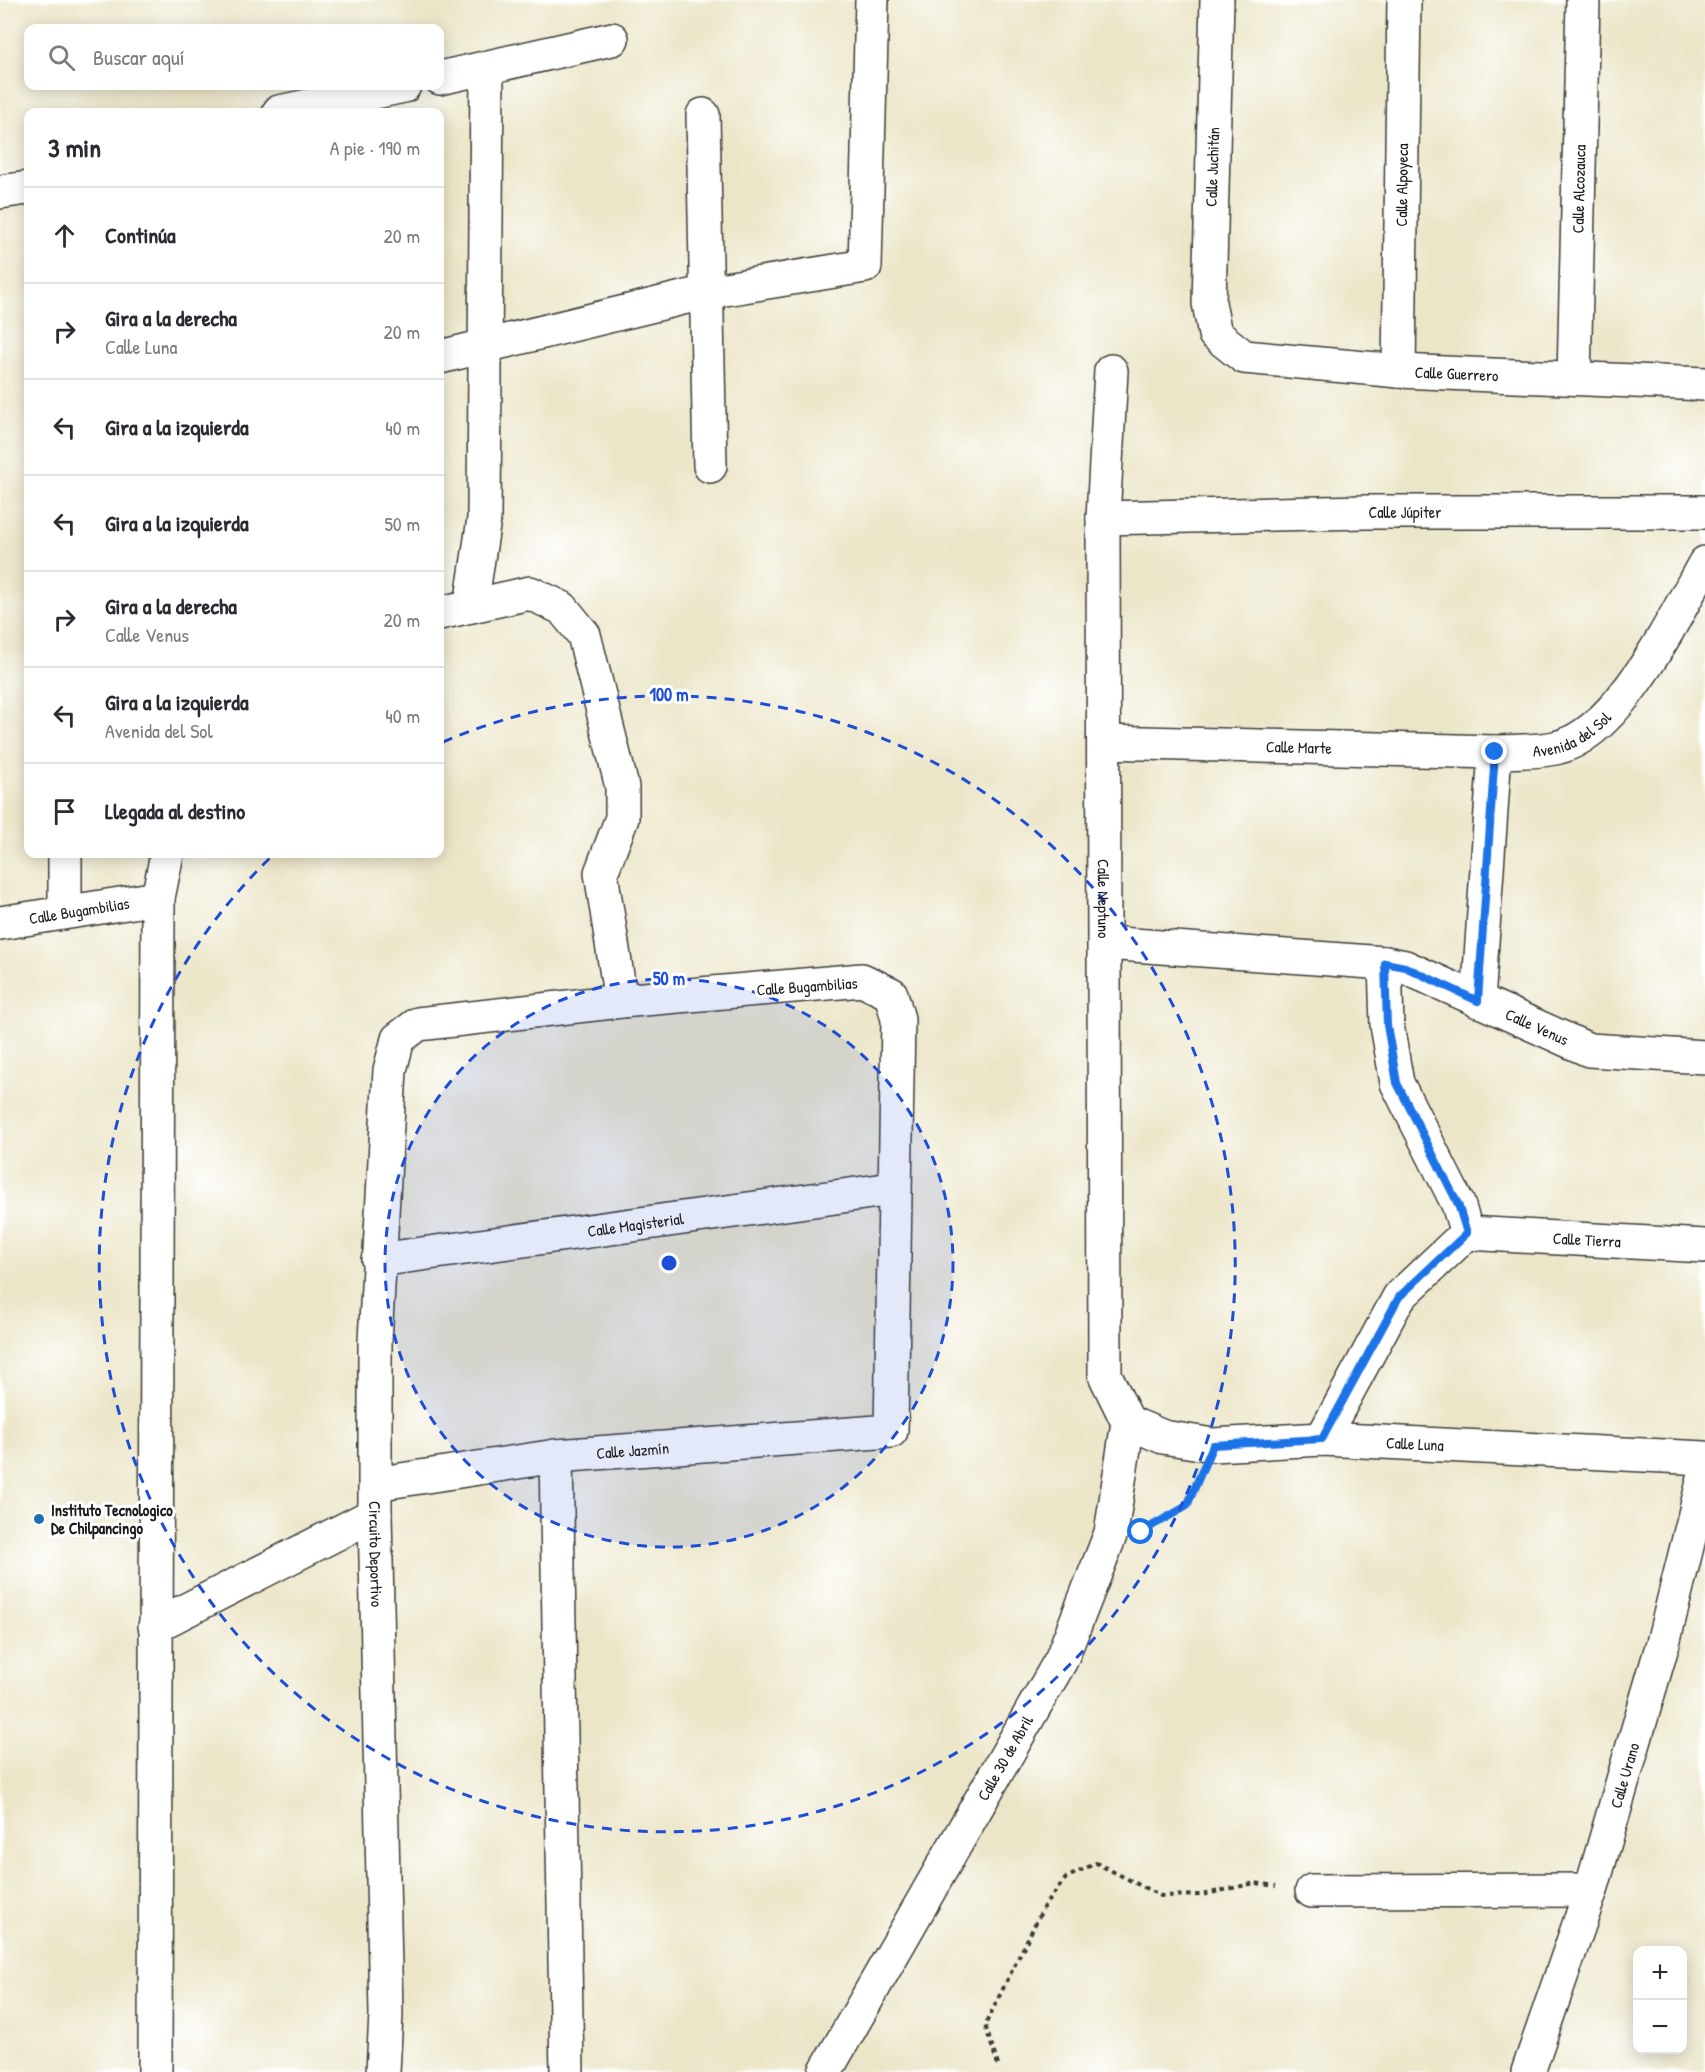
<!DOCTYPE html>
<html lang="es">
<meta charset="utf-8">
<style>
:root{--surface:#fff;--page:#f7f7f7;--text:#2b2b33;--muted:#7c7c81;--line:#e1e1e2}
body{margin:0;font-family:"Patrick Hand",sans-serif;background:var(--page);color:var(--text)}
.controls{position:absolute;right:18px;bottom:18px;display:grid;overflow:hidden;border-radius:12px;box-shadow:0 3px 15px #0003}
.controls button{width:54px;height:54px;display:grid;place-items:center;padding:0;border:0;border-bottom:2px solid var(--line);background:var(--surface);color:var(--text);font:30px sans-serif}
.stop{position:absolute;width:18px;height:18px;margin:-14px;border:4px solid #1a73e8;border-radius:50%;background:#fff}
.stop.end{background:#1a73e8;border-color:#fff;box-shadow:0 2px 6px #0008}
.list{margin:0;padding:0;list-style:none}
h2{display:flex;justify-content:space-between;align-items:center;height:78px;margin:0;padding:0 24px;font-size:26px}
h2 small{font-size:20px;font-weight:400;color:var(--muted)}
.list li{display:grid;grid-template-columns:39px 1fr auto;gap:18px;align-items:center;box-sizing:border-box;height:96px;padding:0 24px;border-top:2px solid var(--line)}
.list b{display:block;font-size:22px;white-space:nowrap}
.list p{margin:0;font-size:20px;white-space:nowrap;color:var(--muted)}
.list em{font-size:20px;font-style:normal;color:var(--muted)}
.icon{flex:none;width:33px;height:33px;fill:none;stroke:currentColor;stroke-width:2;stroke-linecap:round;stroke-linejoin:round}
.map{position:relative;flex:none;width:1705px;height:2072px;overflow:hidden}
.search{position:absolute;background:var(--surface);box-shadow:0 3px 15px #0003;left:24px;top:24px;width:420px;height:66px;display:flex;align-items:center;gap:15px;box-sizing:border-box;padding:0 21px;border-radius:12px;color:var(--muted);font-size:22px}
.panel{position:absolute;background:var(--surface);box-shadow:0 3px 15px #0003;left:24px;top:108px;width:420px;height:750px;border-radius:12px}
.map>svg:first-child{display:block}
</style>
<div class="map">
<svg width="1705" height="2072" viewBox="0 0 1705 2072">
<rect width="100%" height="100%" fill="#fff"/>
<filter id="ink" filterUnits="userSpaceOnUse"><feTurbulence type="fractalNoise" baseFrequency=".0167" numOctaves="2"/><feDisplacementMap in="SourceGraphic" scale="12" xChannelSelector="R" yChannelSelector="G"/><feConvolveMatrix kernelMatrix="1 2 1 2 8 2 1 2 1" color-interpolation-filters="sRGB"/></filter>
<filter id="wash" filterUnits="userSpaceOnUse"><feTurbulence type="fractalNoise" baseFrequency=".008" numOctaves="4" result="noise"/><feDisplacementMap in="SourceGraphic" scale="24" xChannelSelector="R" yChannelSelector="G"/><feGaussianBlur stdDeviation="1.35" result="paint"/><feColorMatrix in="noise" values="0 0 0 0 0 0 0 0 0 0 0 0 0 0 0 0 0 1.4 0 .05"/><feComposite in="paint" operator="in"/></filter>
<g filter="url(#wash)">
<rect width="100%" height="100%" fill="#ece6c9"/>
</g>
<g filter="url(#ink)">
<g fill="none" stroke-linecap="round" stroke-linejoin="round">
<g stroke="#3b3a36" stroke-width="36">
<g id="street">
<path id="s1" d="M1217,0L1209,303L1215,334L1244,357L1399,371L1705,384"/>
<path d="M440,78L612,39"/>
<path d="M279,112L404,86"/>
<path d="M703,115L710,466"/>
<path d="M0,192L28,188"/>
<path d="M440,357L707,292L865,266L872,0"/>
<path id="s2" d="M1111,371L1103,518L1105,1375L1128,1422"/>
<path id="s3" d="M1399,371L1404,0"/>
<path id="s4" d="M1574,378L1583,0"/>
<path id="s5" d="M1103,518L1365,512H1705"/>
<path d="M471,606L484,519L487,68"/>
<path d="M440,613L530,593L562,608L584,635L622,787V818L601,873L621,1001"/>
<path id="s6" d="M1104,742L1495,752C1514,751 1536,752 1555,748C1619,735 1674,617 1705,563"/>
<path d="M65,854V911"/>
<path id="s7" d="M0,923L158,898"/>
<path id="s8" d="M1105,943L1385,963L1405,967L1589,1050L1705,1057"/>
<path d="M1478,1001L1495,752"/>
<path id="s9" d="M1467,1233L1705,1246"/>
<path id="s10" d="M378,1260L893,1189"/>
<path id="s11" d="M1128,1422L1163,1437L1213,1445L1322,1439L1705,1458"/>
<path d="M1322,1439L1399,1297L1467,1233L1458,1204L1397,1083L1387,1025L1385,963"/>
<path d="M556,1456L567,2072"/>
<path id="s12" d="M375,1484L556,1456L891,1431L898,1019L891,994L862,980L621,1001L418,1024L398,1039L390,1070L375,1341V1514L386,2014L383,2072"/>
<path d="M155,1626L375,1514"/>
<path d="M1312,1891L1591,1890"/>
<path d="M155,2072L158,898L167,854"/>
<path id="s13" d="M825,2072L1061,1660L1111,1533L1128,1422"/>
<path id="s14" d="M1528,2072L1591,1890L1663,1643L1705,1474"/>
</g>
</g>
<path stroke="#3b3a36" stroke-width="4" stroke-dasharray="4.5 4.5" stroke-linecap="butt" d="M1150,1527L1187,1506L1199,1478
M998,2065L985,2025L1044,1906L1066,1878L1096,1863L1161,1896L1202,1895L1255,1883L1276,1886"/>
<use href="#street" stroke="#fff" stroke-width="33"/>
</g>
</g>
<g fill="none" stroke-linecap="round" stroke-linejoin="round" filter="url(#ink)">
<path stroke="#1a73e8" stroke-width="8" d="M1141,1532L1187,1506L1213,1445L1322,1439L1399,1297L1467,1233L1458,1204L1397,1083L1387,1025L1385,963L1405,967L1478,1001L1495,752"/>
</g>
<circle cx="669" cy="1263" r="284" fill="#1d4ed8" fill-opacity=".12"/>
<g fill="none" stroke="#1d4ed8" stroke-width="3" stroke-dasharray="10 8">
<circle cx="669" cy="1263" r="284"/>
<path d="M443 742A568 568 0 1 1 274 854"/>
</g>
<circle fill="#1f6fb2" stroke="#fff" stroke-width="2" cx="39" cy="1519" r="6"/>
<g text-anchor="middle" stroke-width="6" stroke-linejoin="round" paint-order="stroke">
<g font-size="16" fill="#1c1c1c" stroke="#fff">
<text transform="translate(1212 167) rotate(-88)" y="6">Calle Juchitán</text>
<text dy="6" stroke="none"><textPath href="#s3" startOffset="186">Calle Alpoyeca</textPath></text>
<text dy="6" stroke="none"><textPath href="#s4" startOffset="189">Calle Alcozauca</textPath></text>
<text dy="6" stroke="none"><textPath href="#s1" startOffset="585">Calle Guerrero</textPath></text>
<text dy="6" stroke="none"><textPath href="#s5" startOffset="302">Calle Júpiter</textPath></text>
<text dy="6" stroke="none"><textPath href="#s6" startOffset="472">Avenida del Sol</textPath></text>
<text dy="6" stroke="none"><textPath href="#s6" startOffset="195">Calle Marte</textPath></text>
<text dy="6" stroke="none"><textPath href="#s2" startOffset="528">Calle Neptuno</textPath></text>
<text dy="6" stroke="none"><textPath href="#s7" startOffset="80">Calle Bugambilias</textPath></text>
<text transform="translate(807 986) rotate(-4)" y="6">Calle Bugambilias</text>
<text dy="6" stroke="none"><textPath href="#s8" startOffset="446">Calle Venus</textPath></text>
<text dy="6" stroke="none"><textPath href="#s10" startOffset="260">Calle Magisterial</textPath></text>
<text dy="6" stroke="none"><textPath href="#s9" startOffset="120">Calle Tierra</textPath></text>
<text dy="6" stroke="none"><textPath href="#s11" startOffset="291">Calle Luna</textPath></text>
<text dy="6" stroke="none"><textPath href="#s12" startOffset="260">Calle Jazmín</textPath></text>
<text dy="6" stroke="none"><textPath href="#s12" startOffset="1977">Circuito Deportivo</textPath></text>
<text dy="6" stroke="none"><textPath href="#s13" startOffset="362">Calle 30 de Abril</textPath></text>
<text dy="6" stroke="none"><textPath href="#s14" startOffset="312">Calle Urano</textPath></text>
</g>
<g font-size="16" font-weight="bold" fill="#1c1c1c" stroke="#fff" text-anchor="start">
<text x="51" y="1516">Instituto Tecnologico<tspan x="51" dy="18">De Chilpancingo</tspan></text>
</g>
</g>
<circle cx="669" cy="1263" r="9" fill="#1d4ed8" stroke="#fff" stroke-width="3"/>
<g font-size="18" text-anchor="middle" font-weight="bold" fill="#1d4ed8" stroke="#fff" stroke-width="6" stroke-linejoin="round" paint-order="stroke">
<text x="669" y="701">100 m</text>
<text x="669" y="985">50 m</text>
</g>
</svg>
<div class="controls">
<button>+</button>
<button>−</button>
</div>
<div class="stop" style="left:1141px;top:1532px"></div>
<div class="stop end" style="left:1495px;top:752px"></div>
<div class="search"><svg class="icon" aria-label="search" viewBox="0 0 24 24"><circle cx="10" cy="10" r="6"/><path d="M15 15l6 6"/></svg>Buscar aquí</div>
<section class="panel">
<h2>3 min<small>A pie · 190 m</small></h2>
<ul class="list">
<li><svg class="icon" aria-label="ahead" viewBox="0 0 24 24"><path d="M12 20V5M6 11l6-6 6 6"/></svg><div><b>Continúa</b></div><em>20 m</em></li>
<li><svg class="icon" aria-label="right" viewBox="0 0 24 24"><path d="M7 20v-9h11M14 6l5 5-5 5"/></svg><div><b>Gira a la derecha</b><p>Calle Luna</p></div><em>20 m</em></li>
<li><svg class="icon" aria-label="left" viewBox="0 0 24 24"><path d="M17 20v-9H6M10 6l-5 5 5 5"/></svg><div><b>Gira a la izquierda</b></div><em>40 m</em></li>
<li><svg class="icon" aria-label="left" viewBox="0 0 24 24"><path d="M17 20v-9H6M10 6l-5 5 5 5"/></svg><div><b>Gira a la izquierda</b></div><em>50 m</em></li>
<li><svg class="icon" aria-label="right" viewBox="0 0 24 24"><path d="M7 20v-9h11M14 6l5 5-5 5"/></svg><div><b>Gira a la derecha</b><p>Calle Venus</p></div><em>20 m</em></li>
<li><svg class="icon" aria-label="left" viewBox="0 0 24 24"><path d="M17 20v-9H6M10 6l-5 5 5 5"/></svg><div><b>Gira a la izquierda</b><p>Avenida del Sol</p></div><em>40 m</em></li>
<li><svg class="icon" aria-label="arrive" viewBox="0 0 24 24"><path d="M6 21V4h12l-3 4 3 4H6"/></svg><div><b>Llegada al destino</b></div></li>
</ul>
</section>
</div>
